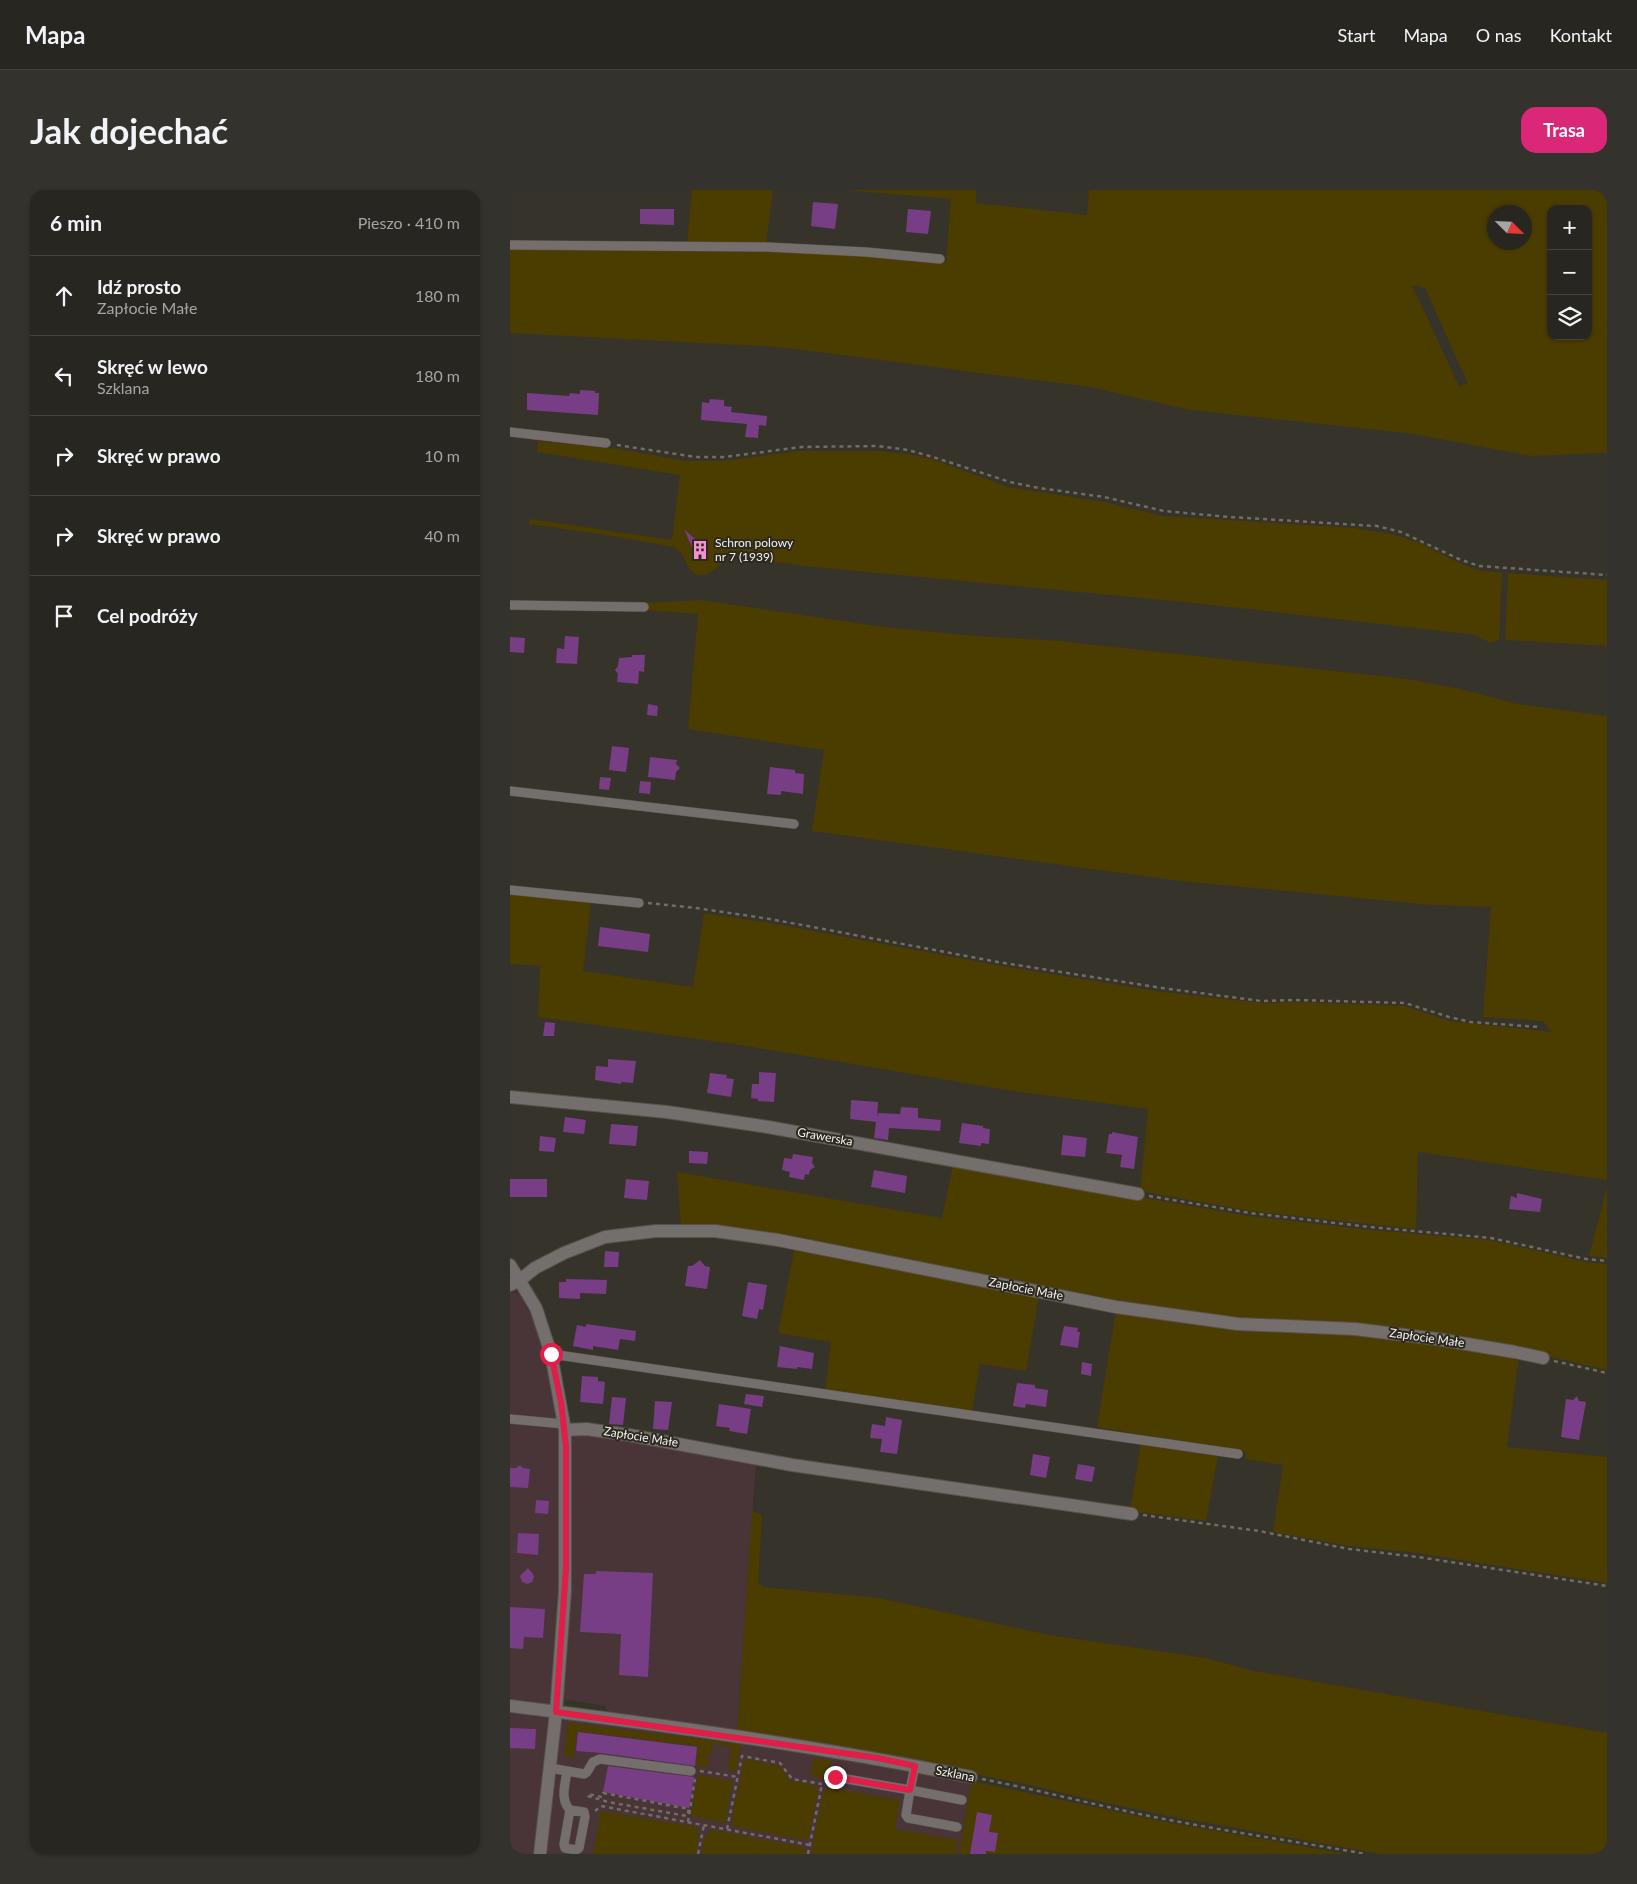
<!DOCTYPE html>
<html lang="pl">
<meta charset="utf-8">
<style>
:root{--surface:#282620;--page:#34322d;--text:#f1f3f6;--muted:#a5a5a5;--line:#44433e;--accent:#db2777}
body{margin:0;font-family:Lato,sans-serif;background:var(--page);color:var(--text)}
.controls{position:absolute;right:15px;top:15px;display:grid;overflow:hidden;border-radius:10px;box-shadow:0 1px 4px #0004}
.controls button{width:45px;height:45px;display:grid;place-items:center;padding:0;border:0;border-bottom:1px solid var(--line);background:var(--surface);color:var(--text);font:25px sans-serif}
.compass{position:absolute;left:977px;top:15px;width:45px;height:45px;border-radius:50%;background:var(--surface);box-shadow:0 1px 4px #0004;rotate:114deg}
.stop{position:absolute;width:15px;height:15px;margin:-11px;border:4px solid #e11d48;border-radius:50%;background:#fff}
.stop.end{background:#e11d48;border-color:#fff;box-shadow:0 1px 5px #0008}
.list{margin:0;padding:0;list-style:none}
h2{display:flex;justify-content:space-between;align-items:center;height:65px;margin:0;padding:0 20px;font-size:21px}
h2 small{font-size:16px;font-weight:400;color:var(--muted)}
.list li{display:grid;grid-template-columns:32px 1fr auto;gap:15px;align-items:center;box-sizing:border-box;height:80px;padding:0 20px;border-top:1px solid var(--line)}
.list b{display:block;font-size:19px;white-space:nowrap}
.list p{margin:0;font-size:16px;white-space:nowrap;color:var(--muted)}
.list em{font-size:16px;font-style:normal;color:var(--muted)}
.icon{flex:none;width:28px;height:28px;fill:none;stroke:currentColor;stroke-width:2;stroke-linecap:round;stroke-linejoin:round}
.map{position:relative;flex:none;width:1097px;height:1664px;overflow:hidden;border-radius:15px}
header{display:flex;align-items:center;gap:30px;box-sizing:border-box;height:70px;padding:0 25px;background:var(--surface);border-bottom:1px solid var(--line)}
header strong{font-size:24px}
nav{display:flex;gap:28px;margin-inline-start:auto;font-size:18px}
.intro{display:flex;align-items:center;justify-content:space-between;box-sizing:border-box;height:120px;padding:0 30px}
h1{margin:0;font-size:35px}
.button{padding:12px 22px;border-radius:15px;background:var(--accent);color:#fff;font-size:18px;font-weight:700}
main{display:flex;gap:30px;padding:0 30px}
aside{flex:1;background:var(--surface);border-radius:15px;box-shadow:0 1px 4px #0004}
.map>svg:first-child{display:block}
</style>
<header>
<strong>Mapa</strong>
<nav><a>Start</a><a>Mapa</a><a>O nas</a><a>Kontakt</a></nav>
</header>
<div class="intro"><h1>Jak dojechać</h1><a class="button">Trasa</a></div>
<main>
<aside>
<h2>6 min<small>Pieszo · 410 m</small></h2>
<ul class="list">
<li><svg class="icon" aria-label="ahead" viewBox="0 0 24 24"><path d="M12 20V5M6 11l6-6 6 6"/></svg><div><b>Idź prosto</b><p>Zapłocie Małe</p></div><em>180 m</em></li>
<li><svg class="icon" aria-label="left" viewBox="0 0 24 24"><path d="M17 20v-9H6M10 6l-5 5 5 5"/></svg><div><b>Skręć w lewo</b><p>Szklana</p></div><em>180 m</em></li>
<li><svg class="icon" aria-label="right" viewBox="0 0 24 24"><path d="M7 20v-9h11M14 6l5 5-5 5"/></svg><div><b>Skręć w prawo</b></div><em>10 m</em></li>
<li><svg class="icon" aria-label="right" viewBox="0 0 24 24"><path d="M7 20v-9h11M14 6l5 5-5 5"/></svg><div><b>Skręć w prawo</b></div><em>40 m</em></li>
<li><svg class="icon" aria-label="arrive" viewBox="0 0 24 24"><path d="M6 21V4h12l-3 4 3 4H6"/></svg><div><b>Cel podróży</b></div></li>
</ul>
</aside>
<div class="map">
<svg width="1097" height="1664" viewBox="0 0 1097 1664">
<rect width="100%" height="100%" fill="#36332a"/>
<path fill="#493438" d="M0,1102L7,1103L18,1110L37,1168L49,1236L52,1378L43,1516L0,1510Z
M76,1242L246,1272L227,1545L99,1524L95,1516L52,1509L61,1250L67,1244Z
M0,1523L38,1527L41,1529L25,1664H0Z
M56,1527L226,1550L461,1591L449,1664H34L50,1535Z"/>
<path fill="#4b3c00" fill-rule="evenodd" d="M182,0H263L256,54L177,53Z
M334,0H466V13L577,25L579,0H1097V263L1022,266L904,244L680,220L580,197L269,157L0,143V58L255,60L354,66L436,73L441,9ZM1041,19H1078V146H1041ZM984,22H1014V52H984ZM902,95L915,98L958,194L949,196Z
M28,251L109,259L176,271H213L291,261H368L396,264L422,269L498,297L594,312L653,326L844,338L886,345L909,353L947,372L967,380L992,383L989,450L980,453L966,445L684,413L294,376L220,365C213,373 195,393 183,382C173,375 178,365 164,357L90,344L19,334L20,329L162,350L170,285L27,262Z
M998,383L1097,390V456L995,450Z
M191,410L367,436L453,445L549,451L898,489L955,500L1007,514L1097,526V990L908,962L906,1039L740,1021L630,1001L638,919L490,899L231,855L28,827L30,776L0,774V704L81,712L73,781L183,797L194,723L260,733L486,775L652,802L751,813L785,812L894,816L940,831L1041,842L1033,831L973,827L981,717L922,715L670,691L302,641L314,560L178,539L188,424L136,420V413Z
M443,975L739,1026L861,1040L980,1050L1076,1072L1097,1074V1180L1005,1159L729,1131L171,1038L167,982L432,1028Z
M1097,997V1068L1079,1066Z
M285,1056L529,1106L516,1181L470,1174L462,1221L315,1201L321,1152L268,1143Z
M606,1120L844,1143L1009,1166L997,1257L1097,1267V1393L907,1363L839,1356L763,1342L773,1275L735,1269L736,1262L587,1237Z
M631,1252L708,1265L696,1331L620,1321Z
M242,1321L252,1325L248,1392L253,1397L369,1408L539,1445L696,1468L740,1480L1097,1543V1664H871L658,1626L587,1611L520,1595L460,1583L227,1545Z
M58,1533L231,1554L226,1581L218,1580L221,1557L203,1554L201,1565H197L196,1570L200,1571L198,1577L186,1576L188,1556L67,1541L63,1568L54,1567Z
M304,1568L322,1571L318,1589L300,1586Z
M236,1569L270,1576L280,1591L304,1595L308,1601L299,1647L294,1650L225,1637L221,1632L234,1570Z
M188,1585L223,1591L215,1633L180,1626Z
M461,1591L656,1632L836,1664H449Z
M320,1598L390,1610L385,1639L448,1650L446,1664H301L313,1602Z
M91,1621L187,1637L189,1646L186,1664H83Z
M202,1640L292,1657L296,1661V1664H191L195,1647Z"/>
<path fill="#773e85" d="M303,12L328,14L325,39L301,36Z
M130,19H164V35L130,34Z
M398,19L421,21L418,44L396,42Z
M70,200L85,201V203H89L88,225L17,220V203L59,206L60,203L70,204Z
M200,209L214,210V216L222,217L221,222L257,226L256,236L249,235L248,248L235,247L237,234L191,230L192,212L199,213Z
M174,339L196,359L192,369L185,364Z
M55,446L69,447L67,474L46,473L47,458L54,459Z
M0,447L15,448L14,463L0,462Z
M122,465H135L134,482L129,481L128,494L107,492L108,484L105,480L108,476L109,468L122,467Z
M138,514L148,516L147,526L137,525Z
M102,556L119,558L116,582L99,580Z
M140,567L167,570L166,574L170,578L166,582L165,590L138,587Z
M260,577L285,580V583L294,584L293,604L271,601V605L257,604Z
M90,587L101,588L99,600L89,599Z
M130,591L141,592L140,604L129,603Z
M90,737L140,744L138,762L88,756Z
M35,832L45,833L44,846H33Z
M98,869L126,871L123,893L111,892V894L85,890L86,876L98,877Z
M249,882L266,883L264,912L248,911V909L241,908L242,894H249Z
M200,883L217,885L216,888L224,889L221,907L197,903Z
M341,910L368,912L367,928L368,923L390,924L391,917L408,918V928L431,930L430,941L379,938L378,950L364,948L366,932L340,929Z
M55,927L76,930L74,944L53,942Z
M452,933L473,936V938L480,939L479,954L471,953V956L449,953Z
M101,934L128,936L126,956L99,954Z
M602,942L628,947L624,979L610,977L612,965L596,963L599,944H602Z
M553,945L577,948L575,967L551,965Z
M30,946L46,948L44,962L29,961Z
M179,961L198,962L197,974L179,973Z
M283,964L303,967L302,973L305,977L300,980L299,985L295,984L294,990L279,987L280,982L272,980L274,968L282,969Z
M364,980L397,986L395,1003L361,997Z
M0,989H37V1007H0Z
M116,989L139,991L137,1010L114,1008Z
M1007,1003L1032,1009L1030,1022L999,1019L1001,1006L1007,1008Z
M95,1061L109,1062L108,1077H94Z
M190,1070L195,1076L200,1077L197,1099L175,1096L178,1076H182Z
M56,1089L97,1090L96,1104L70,1103V1109L49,1108V1092H56Z
M238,1092L257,1095L253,1120L249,1119L247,1129L232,1126Z
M76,1134L126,1141L125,1151L110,1149L108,1160L83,1156V1160L63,1156L67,1135L76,1137Z
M554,1136L568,1138L567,1142H570L568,1158L550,1155Z
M270,1156L304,1163L302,1179L287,1177V1179L267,1177Z
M572,1172L582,1174L581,1186L571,1184Z
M72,1186L88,1187V1191L95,1192L93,1214L70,1212Z
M507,1193L525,1195V1198L538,1200L536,1217L516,1214L515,1218L503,1216Z
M236,1204L254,1206L252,1217L234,1214Z
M1067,1206L1069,1211L1076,1212L1069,1250L1051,1247L1056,1209L1063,1210Z
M102,1207L116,1208L113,1235L99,1234Z
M145,1211L162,1212L158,1240L143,1239Z
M209,1214L241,1219L237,1244L219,1241L220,1238L206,1236Z
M376,1227L392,1230L387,1264L370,1262L372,1249L360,1248L362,1234L375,1236Z
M523,1264L540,1267L536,1288L520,1285Z
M568,1274L585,1277L582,1292L565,1289Z
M10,1275L13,1278L20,1279L18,1298L0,1297V1278H6Z
M26,1310L39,1311L38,1324L25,1323Z
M8,1343L29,1344L28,1365L7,1363Z
M18,1378L23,1384L24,1387L22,1392L17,1394L12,1392L10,1386Z
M86,1381L143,1383L138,1487L109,1485L111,1444L70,1442L74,1384H86Z
M0,1417L35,1419L33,1448L14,1447L13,1459L0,1458Z
M0,1538L26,1539L25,1559L0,1558Z
M68,1542L187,1557L185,1576L91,1563L66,1561Z
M98,1576L184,1587L179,1618L93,1602Z
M467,1622L482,1625L479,1642L488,1643L485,1662L476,1661V1664H460Z"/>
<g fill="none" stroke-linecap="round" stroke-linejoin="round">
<g stroke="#555249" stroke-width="10">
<path id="lane" d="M0,55L257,57L356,62L430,69
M0,242L96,253
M0,415L134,417
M0,601L284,634
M0,700L129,713
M41,1164L728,1264
M0,1229L54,1234
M40,1578L74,1584L77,1582L83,1572L90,1569L181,1581
M57,1581C55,1595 50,1610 60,1620L54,1654L55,1658L66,1660L69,1658L75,1627L74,1622L60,1620
M325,1587L400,1600L405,1576
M447,1637L398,1628L396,1625L400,1600L452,1610"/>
</g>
<g stroke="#555249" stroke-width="14">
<path id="street" d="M0,907L157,922L258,937L628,1004
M0,1075L26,1118L41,1164L55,1240V1401L46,1522L30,1664
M0,1095L10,1090L25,1078L54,1063L95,1047L146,1041H205L268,1050L606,1117L728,1134L845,1139L927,1149L1005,1162L1033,1168
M55,1240L76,1239L119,1245L282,1275L622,1324
M0,1516C154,1535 308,1556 461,1587"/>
</g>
<path stroke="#706d65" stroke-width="2.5" stroke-dasharray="4 4" stroke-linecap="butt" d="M107,255L186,267H215L291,257L368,256L398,260L423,267L500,292L529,298L594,307L654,321L719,327L867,336L891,342L949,369L969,376L1097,385
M138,713L186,718L260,729L488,772L652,798L751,811L785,810L895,813L939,827L961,832L1029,837
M639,1006L740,1023L860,1037L981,1048L1076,1069L1097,1071
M1044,1171L1097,1183
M633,1325L749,1341L839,1359L908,1367L1097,1396
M190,1581L228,1587
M472,1589C533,1601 593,1617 654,1629C721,1642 789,1652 856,1664
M93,1603L179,1619L177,1626L98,1612L78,1606V1604L92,1607Z
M85,1621L91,1616L300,1655
M178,1632L185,1589
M217,1639L232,1566L270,1573L282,1589L312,1594
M188,1664L194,1635
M298,1664L312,1594"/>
<use href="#lane" stroke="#746e6d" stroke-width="9"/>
<use href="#street" stroke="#746e6d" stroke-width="12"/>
</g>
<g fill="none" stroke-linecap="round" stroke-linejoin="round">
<path stroke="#e11d48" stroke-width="6" d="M41,1164L51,1212L56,1257V1378L46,1522L368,1568L405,1576L400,1600L325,1587"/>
</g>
<defs>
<g id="building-bare" transform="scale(1.5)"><path d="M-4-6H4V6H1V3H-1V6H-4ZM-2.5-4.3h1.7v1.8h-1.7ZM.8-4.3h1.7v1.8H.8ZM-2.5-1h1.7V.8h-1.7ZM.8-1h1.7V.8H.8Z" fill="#f591d3" stroke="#2c2920" stroke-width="2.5" paint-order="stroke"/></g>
</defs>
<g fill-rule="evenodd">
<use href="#building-bare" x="190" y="360"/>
</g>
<g text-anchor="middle" stroke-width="4" stroke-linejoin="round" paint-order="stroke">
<g font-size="12" fill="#f6f4ee" stroke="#2c2920" text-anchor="start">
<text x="205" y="357">Schron polowy<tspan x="205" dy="14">nr 7 (1939)</tspan></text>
</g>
<g font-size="12" fill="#f6f4ee" stroke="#2c2920">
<text transform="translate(315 947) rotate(10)" y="4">Grawerska</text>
<text transform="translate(516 1099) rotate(11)" y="4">Zapłocie Małe</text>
<text transform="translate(917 1148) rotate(8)" y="4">Zapłocie Małe</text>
<text transform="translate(131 1247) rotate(9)" y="4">Zapłocie Małe</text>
<text transform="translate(445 1584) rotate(11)" y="4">Szklana</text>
</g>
</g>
</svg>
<div class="controls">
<button>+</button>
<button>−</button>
<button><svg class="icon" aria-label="layers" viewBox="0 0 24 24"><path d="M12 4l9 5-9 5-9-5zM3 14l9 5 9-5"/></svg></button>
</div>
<svg class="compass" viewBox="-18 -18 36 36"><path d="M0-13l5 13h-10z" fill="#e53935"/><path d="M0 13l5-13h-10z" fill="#a5a5a5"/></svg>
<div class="stop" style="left:41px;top:1164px"></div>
<div class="stop end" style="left:325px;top:1587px"></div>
</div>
</main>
